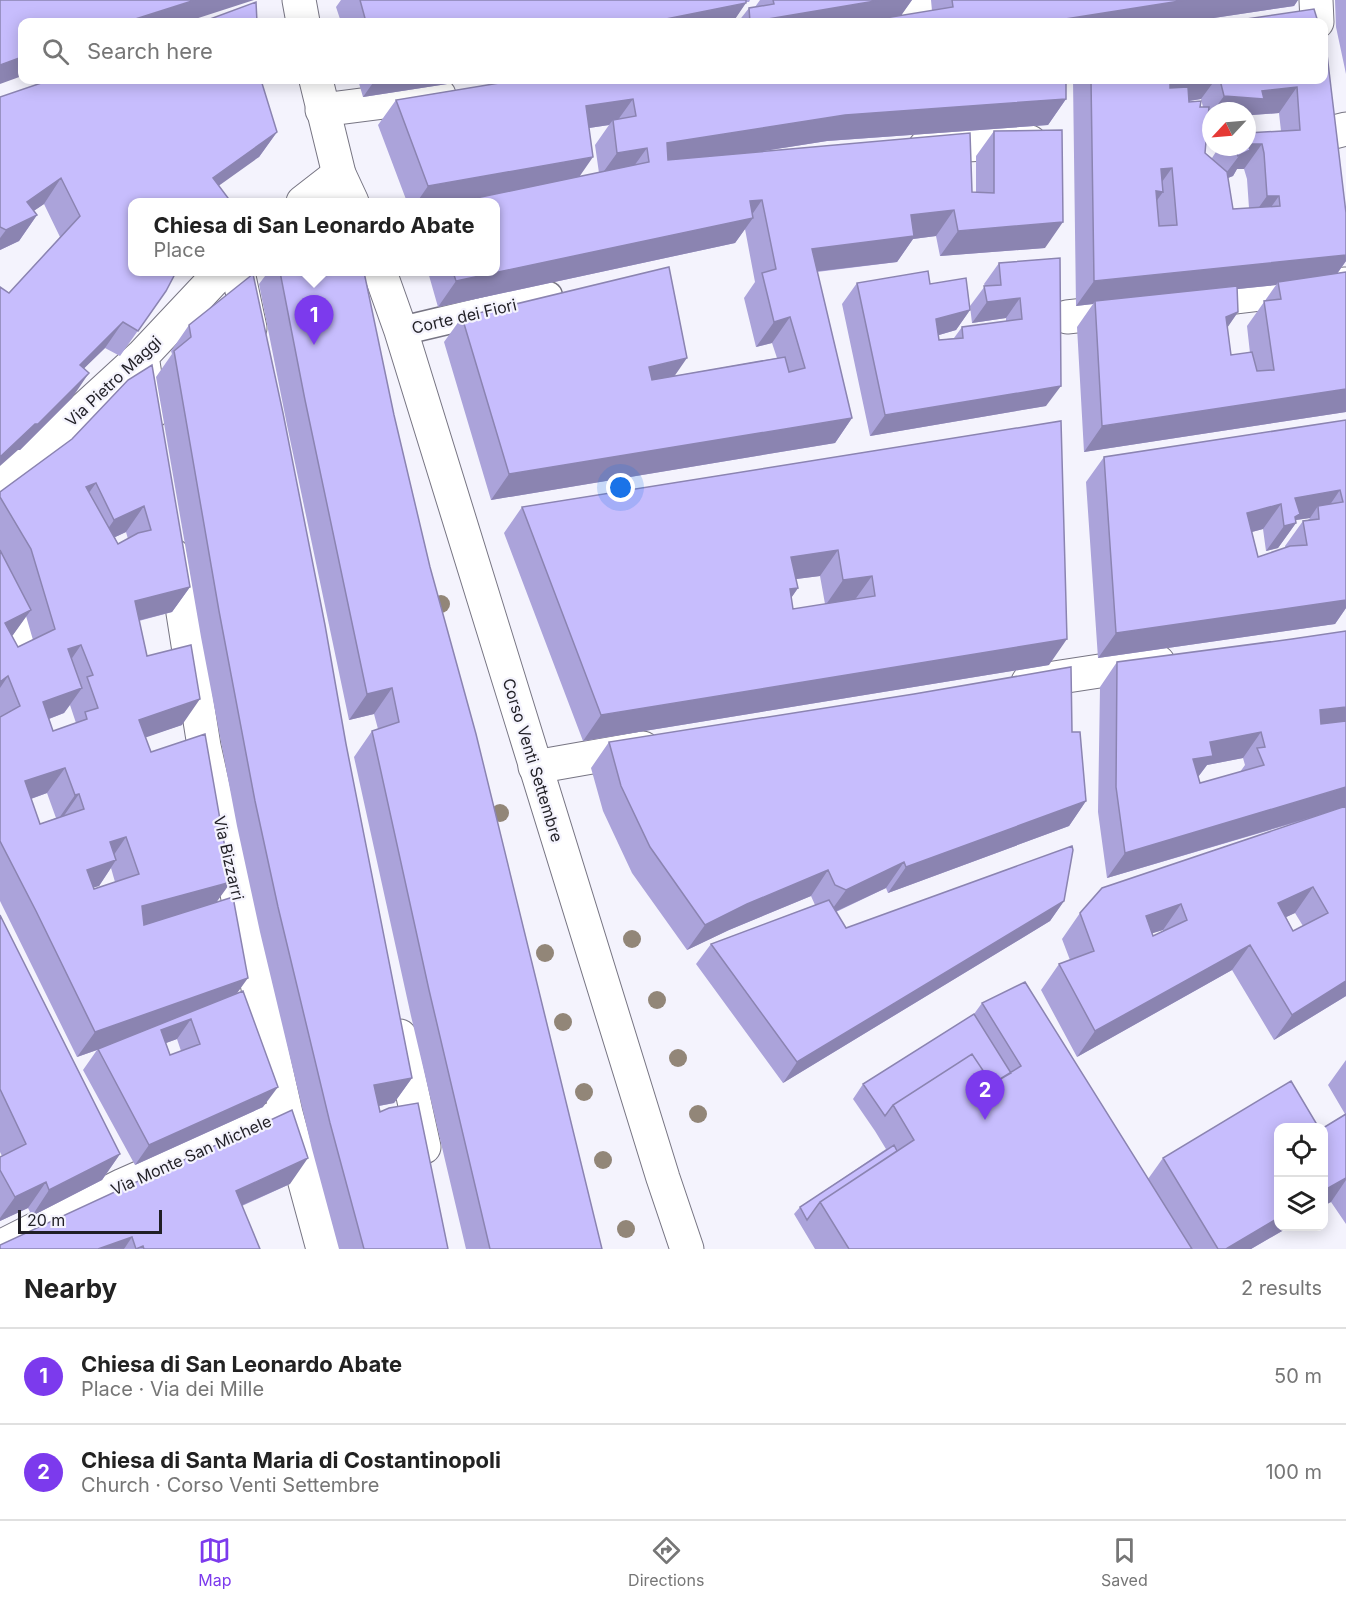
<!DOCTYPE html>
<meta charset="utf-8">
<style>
:root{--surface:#fff;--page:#f2f2f2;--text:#222;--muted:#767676;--line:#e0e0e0;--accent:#7c3aed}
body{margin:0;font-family:Inter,sans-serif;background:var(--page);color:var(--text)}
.controls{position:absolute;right:18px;bottom:18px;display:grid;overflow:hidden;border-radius:12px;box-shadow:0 3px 15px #0003}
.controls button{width:54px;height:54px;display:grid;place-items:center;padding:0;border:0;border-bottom:2px solid var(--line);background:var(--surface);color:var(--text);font:30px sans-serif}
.compass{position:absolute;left:1202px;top:102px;width:54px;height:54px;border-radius:50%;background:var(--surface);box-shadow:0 3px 15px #0003;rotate:244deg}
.scale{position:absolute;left:18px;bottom:15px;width:144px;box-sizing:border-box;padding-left:6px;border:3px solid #201f25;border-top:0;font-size:16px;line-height:21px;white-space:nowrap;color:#201f25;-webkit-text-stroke:4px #f4f3fd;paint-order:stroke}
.you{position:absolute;left:621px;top:488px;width:21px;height:21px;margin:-15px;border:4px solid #fff;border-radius:50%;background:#1a73e8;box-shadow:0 0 0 9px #1a73e833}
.badge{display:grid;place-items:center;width:39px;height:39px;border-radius:50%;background:var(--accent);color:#fff;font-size:20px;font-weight:700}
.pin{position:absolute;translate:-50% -50px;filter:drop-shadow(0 2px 3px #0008)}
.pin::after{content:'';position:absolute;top:32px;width:21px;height:18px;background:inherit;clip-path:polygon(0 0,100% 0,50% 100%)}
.popup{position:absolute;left:128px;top:198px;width:372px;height:78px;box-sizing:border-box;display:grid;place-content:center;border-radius:12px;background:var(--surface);filter:drop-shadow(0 2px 4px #0005);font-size:20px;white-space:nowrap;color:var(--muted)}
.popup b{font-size:22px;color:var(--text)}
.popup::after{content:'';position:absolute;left:50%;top:100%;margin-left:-12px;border:12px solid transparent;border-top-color:var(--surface)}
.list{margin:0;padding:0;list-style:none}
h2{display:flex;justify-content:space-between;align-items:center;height:78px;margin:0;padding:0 24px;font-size:26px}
h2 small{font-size:20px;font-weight:400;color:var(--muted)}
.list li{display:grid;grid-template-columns:39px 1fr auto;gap:18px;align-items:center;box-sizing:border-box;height:96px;padding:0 24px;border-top:2px solid var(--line)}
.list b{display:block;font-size:22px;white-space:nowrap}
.list p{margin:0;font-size:20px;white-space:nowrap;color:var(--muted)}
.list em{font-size:20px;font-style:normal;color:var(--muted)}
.icon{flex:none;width:33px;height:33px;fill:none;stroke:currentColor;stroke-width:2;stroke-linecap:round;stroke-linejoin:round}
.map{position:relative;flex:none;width:1346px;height:1249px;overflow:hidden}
.search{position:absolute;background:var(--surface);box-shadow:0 3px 15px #0003;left:18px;right:18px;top:18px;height:66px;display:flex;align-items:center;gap:15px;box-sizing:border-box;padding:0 21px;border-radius:12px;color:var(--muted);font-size:22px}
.sheet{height:270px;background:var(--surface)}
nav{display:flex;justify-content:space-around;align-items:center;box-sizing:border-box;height:84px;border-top:2px solid var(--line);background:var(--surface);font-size:16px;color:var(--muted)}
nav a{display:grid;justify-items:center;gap:3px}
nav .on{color:var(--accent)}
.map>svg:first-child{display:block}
</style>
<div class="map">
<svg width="1346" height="1249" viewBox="0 0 1346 1249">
<rect width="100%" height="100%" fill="#f4f3fd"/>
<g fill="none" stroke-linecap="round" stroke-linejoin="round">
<g stroke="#777583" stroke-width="31">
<path id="service" d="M401,331L548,296"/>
</g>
<g stroke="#777583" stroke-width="35">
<path id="minor" d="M917,0L919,22
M1316,0L1317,22
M322,110L439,95
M1334,132L1346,129
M925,147L1030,142
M303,202L339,174
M238,272L250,328
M1193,302L1346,284
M1067,317L1130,310
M142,356L151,413
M0,486L142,356L221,272
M174,556L204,746L286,1113L323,1249
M0,584L17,617L26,644L0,659
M1028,682L1158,662
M535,767L643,748
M400,1036L424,1147
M0,1247L123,1185L286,1113"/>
</g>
<g stroke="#777583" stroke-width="35">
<path id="tertiary" d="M299,0L303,22
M316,80L339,174L352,202
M380,272L401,331L663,1178L687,1249"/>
</g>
<use href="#service" stroke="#fff" stroke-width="28"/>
<use href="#minor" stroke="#fff" stroke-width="33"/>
<use href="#tertiary" stroke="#fff" stroke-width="33"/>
</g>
<g fill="#928678">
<circle cx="441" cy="604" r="9"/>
<circle cx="500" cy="813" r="9"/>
<circle cx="632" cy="939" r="9"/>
<circle cx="545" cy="953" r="9"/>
<circle cx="657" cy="1000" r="9"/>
<circle cx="563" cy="1022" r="9"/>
<circle cx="678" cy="1058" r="9"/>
<circle cx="584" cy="1092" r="9"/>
<circle cx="698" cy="1114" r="9"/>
<circle cx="603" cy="1160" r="9"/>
<circle cx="626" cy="1229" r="9"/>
</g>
<path fill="#aba3da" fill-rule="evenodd" d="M341,0H750L749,2H746L733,22H341L336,7Z
M760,0H912L900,16L932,11L931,0H1298L1294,6L1187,22H738L749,8L755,7Z
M1335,0H1346V74L1336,27Z
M358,80H473L363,97Z
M517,80L1066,99L1048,125L827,141L750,153L976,193V156L994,131L1045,248L940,256L936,236L913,239L897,262L817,272L852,418L835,443L491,500L444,342L462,317L674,376L777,358L772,343L756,347L744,298L755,282L745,229L735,243L438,307L428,272H495V202H407L378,125L396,100ZM609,125L595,145L599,173L579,177L589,128Z
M1073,80H1323L1346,261L1337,274L1346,272V412L1084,452L1077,327L1093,304L1076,306ZM1201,99L1203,107H1200L1189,101ZM1211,111H1247L1252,115L1279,113L1281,131L1247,147H1219L1212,158L1205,153L1208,121L1211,122ZM1237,169H1244L1247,179L1249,208L1233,209L1228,178L1233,176ZM1276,285L1247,326L1250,353L1231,355L1227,327L1238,312L1237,289Z
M0,97L277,132L259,157L132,202L166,291L120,356L105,348L84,368L72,398L20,450H18L9,293L60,237L44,204L33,211L37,215L19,241L0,250Z
M1060,258L1046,406L870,436L842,304L857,283L930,284L970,310L956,330L939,335V340L954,338L962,327L1006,321V318L972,323L970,306L985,286L984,284L999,263Z
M268,272H280L394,415L430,567L602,1249H466L411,1016L354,757L372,731L378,729L374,714L349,720L287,425L259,284Z
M189,325L346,744L412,1078L394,1103L379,1106L380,1112L448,1249H339L312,1149L260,932L237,826L201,637L156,377L172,354L171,351Z
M128,380L190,587L172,612L139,621L147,656L182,725L145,737L151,752L217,902L237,993L263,1107L135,1165L83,1070L97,1050L77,1057L0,901V492L72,439ZM126,532L128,539L118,544L115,537ZM26,616L33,640L18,647L12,636ZM70,705L76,723L53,731L49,719L64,713ZM47,793L56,818L40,824L31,799ZM111,868L115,882L94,889L93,887L99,886ZM177,1039L181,1051L170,1055L166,1043Z
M1346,420V608L1335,624L1098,658L1086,482L1104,457ZM1310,518L1308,520L1303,521L1285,546V548L1258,557L1252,532L1263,529L1266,551L1278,548L1296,523V520Z
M1061,421L1049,665L583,741L504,533L522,507ZM820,576L825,604L793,609L791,598L798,588L796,579Z
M1292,639L1346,996L1274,1040L1232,970L1077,1057L1041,990L1059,964L1070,960L1062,939L1080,913L1311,818L1107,878L1098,812L1100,687L1117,662ZM1243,758L1245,765L1240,772L1200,783L1198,777L1207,765ZM1295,913L1303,926L1293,931L1286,917ZM1163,930V931L1153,936L1152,933Z
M1072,732L1086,801L1069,826L888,893L886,888L836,912L846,928L1064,901L1050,921L783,1083L696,964L711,944L815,905L811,896L729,930L687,950L632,873L603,811L591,768L609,742Z
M0,915L120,1154L102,1180L32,1216L28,1208L0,1221V1170L2,1156L0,1152Z
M982,1003L1148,1179L1163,1158L1278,1227H1289L1251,1249H815L794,1214L800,1207L886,1149L875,1131L853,1099L863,1084L974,1014Z
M1346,1060V1224L1331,1202L1323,1206V1128L1345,1114L1328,1085Z
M290,1184L242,1206L260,1249H0Z"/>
<path fill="#8b84b1" d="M195,0H254L186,22H126Z
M881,0H912L898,20L882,22H750Z
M1186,0H1298L1294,6L1187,22H1063L1066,19Z
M746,3L733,22H651Z
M22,57V76L0,84V65Z
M375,80H473L363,97Z
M1180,80H1215L1201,99L1152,107L1170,81Z
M1297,87L1279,113L1252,115L1247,122V111H1213L1224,96Z
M633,99L615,124L613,120L609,125L569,131L586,106Z
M1066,99L1048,125L827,141L649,169L667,143L845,115Z
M1211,114V122L1206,121Z
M277,132L259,157L196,202L213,178Z
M1248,144H1262L1244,169H1237L1233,176L1220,181Z
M647,148L629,173L599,178L617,153Z
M593,157L575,183L463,202H417L428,186Z
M1172,168L1154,193L1161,169Z
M61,178L44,204L9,228L27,202Z
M1156,191L1163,192L1145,217Z
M1267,196H1279L1261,221H1249Z
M762,200L749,219L753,218L735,243L438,307L456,281L750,201Z
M954,210L936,236L913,239L897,262L794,274L812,249L911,215Z
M37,215L19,241L0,250V238L6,230Z
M1063,222L1045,248L940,256L958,231Z
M1346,255V261L1333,279L1278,282L1276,285L1095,304V301L1093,304L1076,306L1094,281Z
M1020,298L1006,318L972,323L987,302Z
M970,310L956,330L922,340L936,319Z
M1238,312L1221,337L1226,317Z
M790,317L772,343L756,347L774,322Z
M123,322L105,348L62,390L80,365Z
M687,358L669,384L631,392L649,367Z
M89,373L72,398L20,450H18L0,466V457Z
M1061,386L1046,406L870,436L885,415Z
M1346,389V412L1084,452L1102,426Z
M852,418L835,443L491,500L509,474Z
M96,483L78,508L86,487Z
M1340,490L1323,515L1318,506L1310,518L1296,520V523L1278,548L1266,551L1284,526L1295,498Z
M1281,504L1263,529L1229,538L1247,513Z
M144,506L126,532L96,546L114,520Z
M838,550L820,576L773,582L791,557Z
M872,576L854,601L825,606L843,580Z
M190,587L172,612L117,626L135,601Z
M798,588L780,614L790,589Z
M1346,600V608L1335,624L1098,658L1116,633Z
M31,610L13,635L0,642L5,623Z
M1067,639L1049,665L583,741L601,715Z
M81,645L64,670L68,649Z
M8,676L0,688V682Z
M82,688L64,713L25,728L43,702Z
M392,688L374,714L349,720L367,694Z
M200,699L182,725L121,746L139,720Z
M1346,707V730L1302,735L1320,710Z
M1261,732L1243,758L1207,765L1195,781L1193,759L1210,742Z
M65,768L47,793L8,807L25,781Z
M1346,787V807L1107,878L1125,853Z
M79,794L61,820L57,821L75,795Z
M1086,801L1069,826L888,893L906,867Z
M126,837L109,862L110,842Z
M116,860L99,886L69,895L87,870Z
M904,862L886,888L828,915L846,890Z
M828,870L811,896L729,930L687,950L705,925L747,904Z
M231,882L213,907L124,931L142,906Z
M1313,887L1295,913L1260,929L1278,903Z
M1064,901L1050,921L783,1083L797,1062Z
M1181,904L1163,930L1128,941L1146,916Z
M1250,945L1232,970L1077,1057L1095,1031Z
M248,978L230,1003L77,1057L95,1032Z
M1346,981V996L1274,1040L1292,1015Z
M191,1019L177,1039L147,1050L161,1030Z
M412,1078L394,1103L357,1110L374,1085Z
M278,1087L263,1107L135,1165L149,1145Z
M120,1154L102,1180L32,1216L49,1190Z
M308,1158L290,1184L218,1216L236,1191Z
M1346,1178V1180L1331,1202L1323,1206V1191Z
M46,1182L28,1208L0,1221V1218L15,1197Z
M1278,1218V1227H1289L1251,1249H1226Z
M132,1237L124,1249H98Z"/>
<path fill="#c7bdfd" stroke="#8b84b1" stroke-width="1.5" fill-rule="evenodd" d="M0,0H195L126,22H22V57L0,65Z
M360,0H746V3L651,22H366Z
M773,0H881L750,22L749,8L774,4Z
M952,0H1186L1066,19V22H861L953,7Z
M256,2L257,22H202Z
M1314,9L1318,22H1226Z
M1323,38L1326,46L1346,213V255L1094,281L1091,80H1180L1170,81V88L1188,87L1189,102L1201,101L1200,107H1209L1205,153L1227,172L1233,209L1280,206L1279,196H1267L1264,153L1262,144H1248L1250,150L1238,156L1234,147H1247V133L1300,130L1297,87L1262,91L1264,99L1224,96L1220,80H1323ZM1172,168L1177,225L1159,226L1156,191L1163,192L1161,169Z
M50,80H261L277,132L213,178L231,202H132V272H176L166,291L138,331L123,322L80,365L89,373L38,424H35L0,457V287L9,293L80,216L61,178L27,202L37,215L6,230L0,227V97Z
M517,80H1066V99L845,115L667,143L668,160L970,133L972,192L994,193V131L1062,130L1063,222L958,231L954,210L911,215L914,236L812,249L852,418L509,474L462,317L669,267L687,358L649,367L652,380L785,357L789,372L805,368L790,317L774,322L762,273L776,269L762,200L750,201L753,218L456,281L453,272H495V202H457L649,162L647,148L617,153L613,120L636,116L633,99L586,106L593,157L428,186L396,100Z
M1060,258L1061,386L885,415L857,283L928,271L930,284L966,278L970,310L936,319L939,340L963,338L962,327L1022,319L1020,298L987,302L984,286L1001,285L999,263Z
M280,272H364L394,415L430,567L476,734L602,1249H490L429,990L372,731L399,722L392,688L367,694L305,400Z
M1346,272V389L1102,426L1095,301L1237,286L1238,312L1226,317L1231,355L1252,352L1257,371L1274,370L1264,301L1281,299L1278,282Z
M253,274L283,413L325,625L346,744L412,1078L374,1085L380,1112L389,1108L418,1103L448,1249H364L330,1123L278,907L255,801L219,611L174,351L191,337L189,325Z
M152,365L190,587L135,601L147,656L191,645L200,699L139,720L151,752L205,734L231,882L142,906L144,925L233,897L248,978L95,1032L36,911L0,841V717L20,706L8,676L0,682V550L31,610L5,623L18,647L55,629L31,549L0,497V492L72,439L128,380ZM96,483L114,520L144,506L151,530L138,533L118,544L86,487ZM81,645L93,675L87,677L98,708L85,712L87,719L53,731L43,702L82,688L68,649ZM65,768L75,795L79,794L84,809L40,824L25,781ZM126,837L139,874L94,889L87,870L116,860L110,842Z
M1346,420V600L1116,633L1104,457ZM1340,490L1343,502L1318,506L1319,519L1303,521L1307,545L1290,546L1258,557L1247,513L1281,504L1284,526L1296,523L1295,517L1300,514L1295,498Z
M1061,421L1067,639L601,715L522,507ZM838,550L843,580L872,576L875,596L793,609L790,589L798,588L791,557Z
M1346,631V707L1320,710L1321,724L1346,721V787L1125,853L1116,787L1117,662L1292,639ZM1261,732L1265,747L1257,748L1264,765L1200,783L1193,759L1213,756L1210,742Z
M1071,667L1072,732H1080L1086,801L906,867L904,862L846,890L835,885L828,870L747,904L705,925L650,847L621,786L609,742L914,694Z
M1346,806V981L1292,1015L1250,945L1095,1031L1059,964L1094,951L1080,913L1102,888ZM1313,887L1328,913L1293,931L1278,903ZM1181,904L1187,920L1153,936L1146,916Z
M1072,846L1073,850L1064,901L797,1062L711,944L829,900L846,928Z
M0,915L120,1154L49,1190L46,1182L15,1197L0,1170V1157L26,1144L0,1089Z
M1025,982L1192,1249H849L820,1202L914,1140L893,1105L972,1054L992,1084L1021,1066L982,1003Z
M243,991L278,1087L149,1145L98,1049ZM191,1019L200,1044L170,1055L161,1030Z
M974,1014L1011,1073L992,1084L972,1054L893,1105L885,1116L863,1084Z
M1291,1081L1319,1128H1278V1218L1226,1249H1218L1163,1158Z
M292,1110L308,1158L236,1191L260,1249H144L143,1246L136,1249L132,1237L98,1249H0V1245Z
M1346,1114V1178L1323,1191V1128Z
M894,1145L897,1151L820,1202L807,1220L800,1207Z"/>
<g text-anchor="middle" stroke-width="4.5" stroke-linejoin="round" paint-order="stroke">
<g font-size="16" fill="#201f25" stroke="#f4f3fd">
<text transform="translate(464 316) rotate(-13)" y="6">Corte dei Fiori</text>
<text transform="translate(113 381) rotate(-43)" y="6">Via Pietro Maggi</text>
<text transform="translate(533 760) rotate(73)" y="6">Corso Venti Settembre</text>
<text transform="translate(229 858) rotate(77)" y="6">Via Bizzarri</text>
<text transform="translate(191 1155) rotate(-24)" y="6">Via Monte San Michele</text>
</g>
</g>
</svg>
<div class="controls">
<button><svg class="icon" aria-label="locate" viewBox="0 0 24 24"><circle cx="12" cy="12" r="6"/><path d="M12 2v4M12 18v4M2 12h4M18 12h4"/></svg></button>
<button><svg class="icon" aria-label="layers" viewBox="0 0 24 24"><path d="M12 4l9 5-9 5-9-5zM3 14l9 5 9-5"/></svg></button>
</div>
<svg class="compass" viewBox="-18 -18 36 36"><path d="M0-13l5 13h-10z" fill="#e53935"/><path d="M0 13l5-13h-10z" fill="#767676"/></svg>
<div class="scale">20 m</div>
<div class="you"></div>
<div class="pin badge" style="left:314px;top:345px">1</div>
<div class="popup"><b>Chiesa di San Leonardo Abate</b>Place</div>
<div class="pin badge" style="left:985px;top:1120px">2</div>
<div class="search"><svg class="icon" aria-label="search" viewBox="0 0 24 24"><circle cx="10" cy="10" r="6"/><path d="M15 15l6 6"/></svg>Search here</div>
</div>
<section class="sheet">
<h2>Nearby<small>2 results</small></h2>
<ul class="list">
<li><span class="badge">1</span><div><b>Chiesa di San Leonardo Abate</b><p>Place · Via dei Mille</p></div><em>50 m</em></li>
<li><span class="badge">2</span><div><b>Chiesa di Santa Maria di Costantinopoli</b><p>Church · Corso Venti Settembre</p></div><em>100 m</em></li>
</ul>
</section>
<nav>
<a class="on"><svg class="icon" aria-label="map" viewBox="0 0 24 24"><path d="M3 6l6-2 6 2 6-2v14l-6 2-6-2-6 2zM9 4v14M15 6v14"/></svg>Map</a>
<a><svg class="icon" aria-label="directions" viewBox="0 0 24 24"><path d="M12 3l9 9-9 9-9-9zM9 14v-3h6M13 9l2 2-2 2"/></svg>Directions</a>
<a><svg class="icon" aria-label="saved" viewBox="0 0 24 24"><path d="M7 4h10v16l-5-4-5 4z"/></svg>Saved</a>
</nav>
